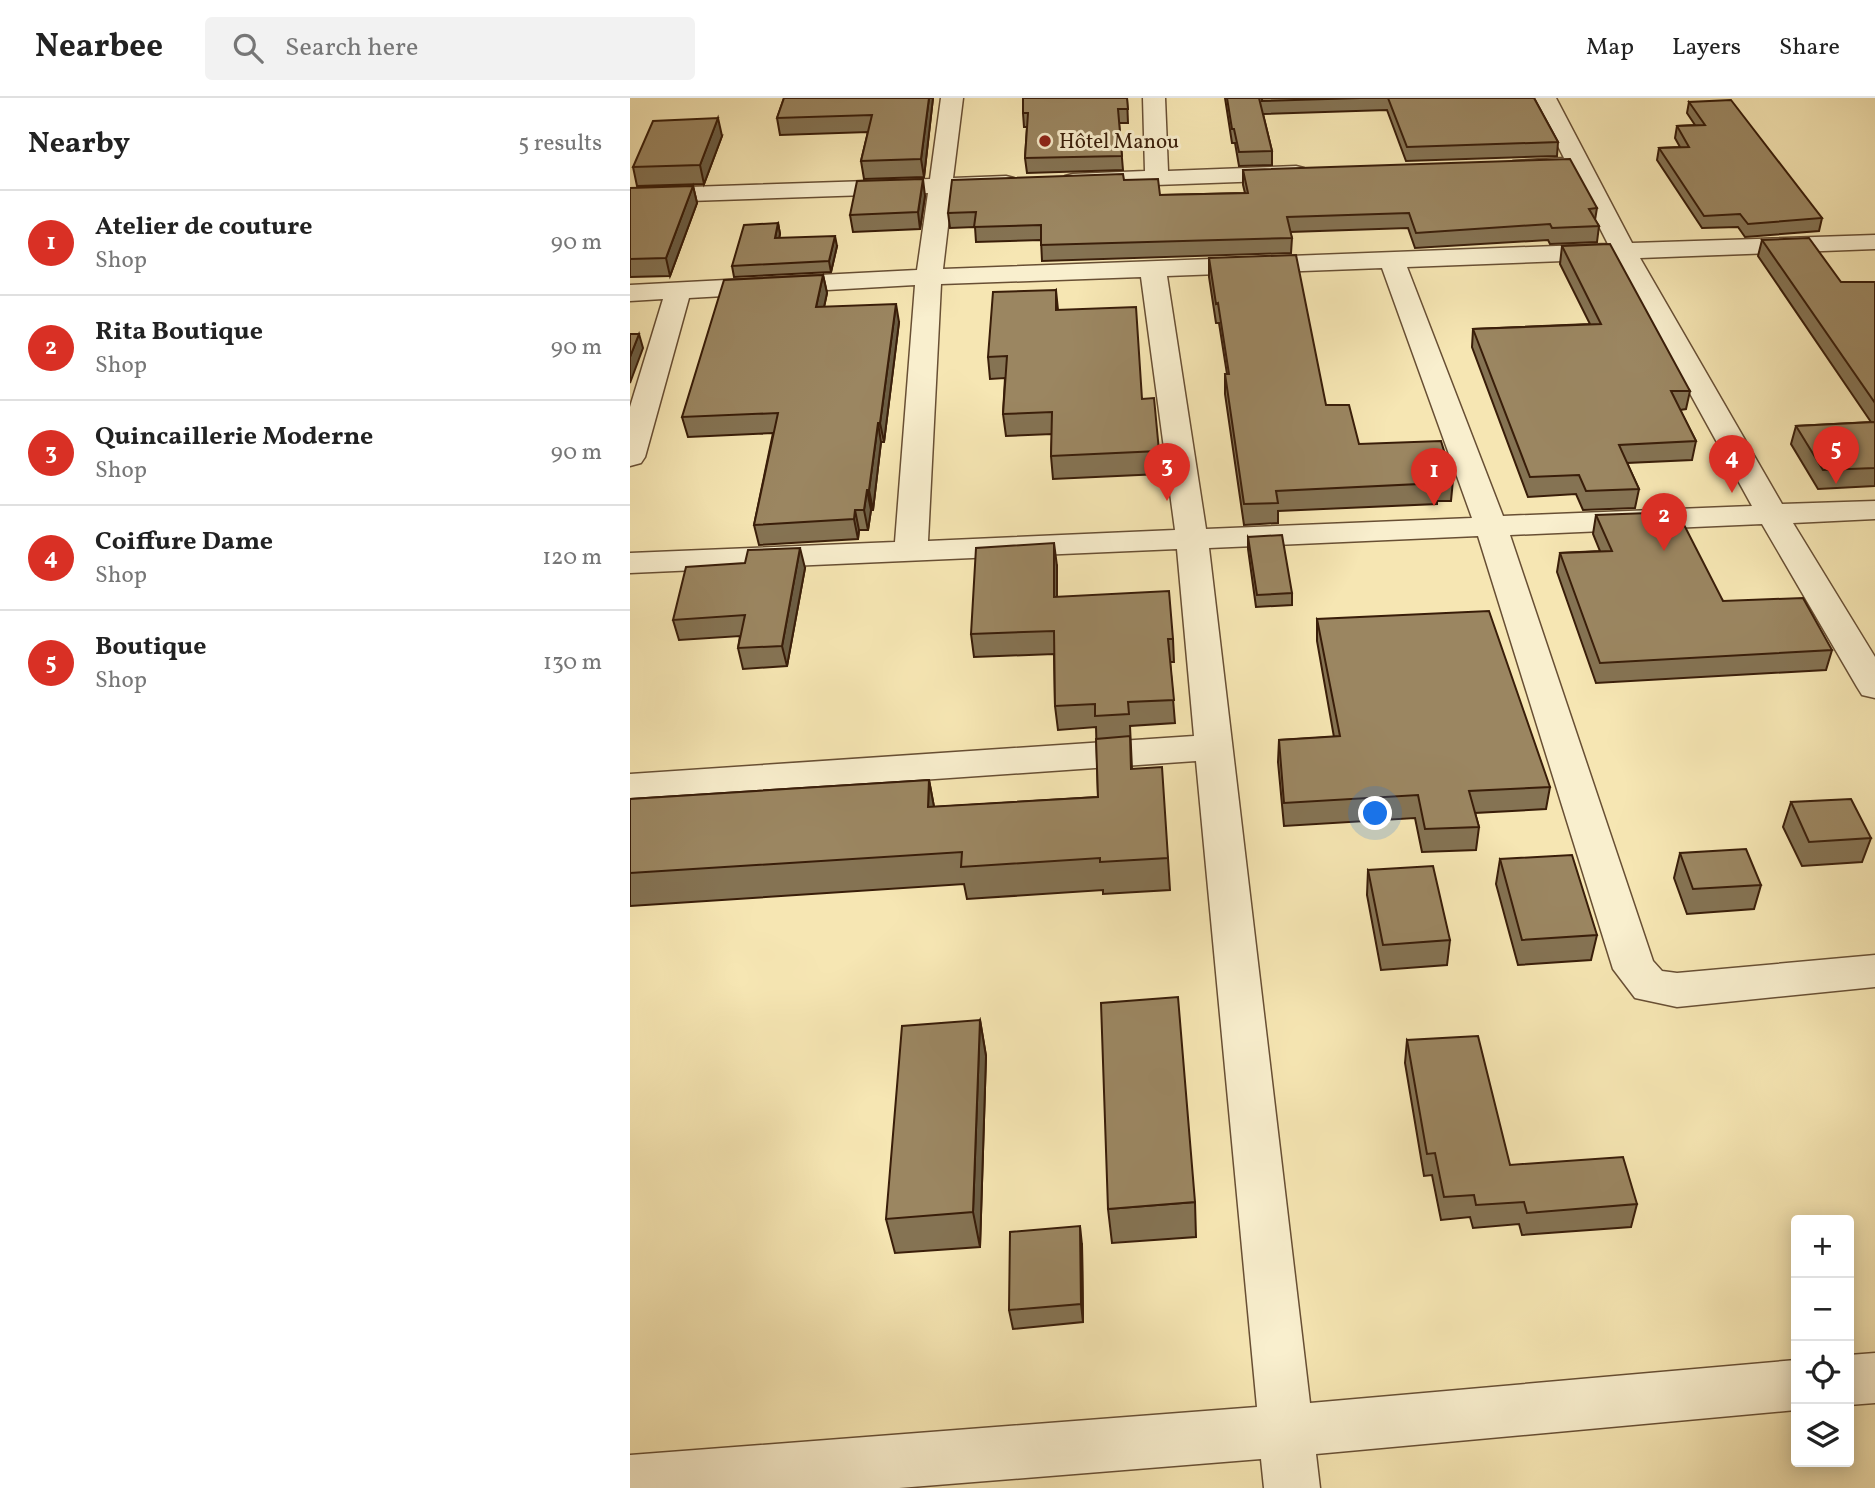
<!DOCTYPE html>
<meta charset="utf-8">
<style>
:root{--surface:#fff;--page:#f2f2f2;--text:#222;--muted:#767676;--line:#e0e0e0;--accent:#d93025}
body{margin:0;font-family:Vollkorn,serif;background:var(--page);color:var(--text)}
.controls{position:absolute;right:21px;bottom:21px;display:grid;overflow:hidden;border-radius:7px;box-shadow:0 4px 18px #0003}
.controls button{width:63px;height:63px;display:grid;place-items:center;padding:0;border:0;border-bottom:2px solid var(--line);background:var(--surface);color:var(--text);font:35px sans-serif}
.you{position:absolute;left:746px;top:716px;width:24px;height:24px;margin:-18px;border:5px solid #fff;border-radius:50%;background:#1a73e8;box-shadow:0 0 0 10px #1a73e833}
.badge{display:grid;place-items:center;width:46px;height:46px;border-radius:50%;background:var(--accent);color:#fff;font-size:23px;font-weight:700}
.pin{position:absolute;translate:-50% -58px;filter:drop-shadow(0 2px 4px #0008)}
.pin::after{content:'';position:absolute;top:37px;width:24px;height:21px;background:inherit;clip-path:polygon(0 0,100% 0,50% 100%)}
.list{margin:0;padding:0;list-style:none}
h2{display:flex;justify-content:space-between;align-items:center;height:91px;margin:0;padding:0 28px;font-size:30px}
h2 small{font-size:23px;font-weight:400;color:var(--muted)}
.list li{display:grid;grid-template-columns:46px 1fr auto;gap:21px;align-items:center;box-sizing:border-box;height:105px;padding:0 28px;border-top:2px solid var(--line)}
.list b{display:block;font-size:26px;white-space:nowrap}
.list p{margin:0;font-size:23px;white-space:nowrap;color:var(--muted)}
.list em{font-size:23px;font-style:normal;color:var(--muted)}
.icon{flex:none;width:38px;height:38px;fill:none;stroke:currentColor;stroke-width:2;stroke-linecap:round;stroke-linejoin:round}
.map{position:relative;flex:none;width:1245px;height:1390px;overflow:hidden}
header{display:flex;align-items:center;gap:42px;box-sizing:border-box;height:98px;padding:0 35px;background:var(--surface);border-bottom:2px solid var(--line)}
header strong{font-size:33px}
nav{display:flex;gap:38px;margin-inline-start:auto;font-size:24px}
.search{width:490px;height:63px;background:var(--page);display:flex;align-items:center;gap:18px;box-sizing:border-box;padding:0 24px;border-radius:7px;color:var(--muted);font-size:26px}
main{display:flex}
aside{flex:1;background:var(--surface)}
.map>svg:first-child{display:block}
</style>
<header>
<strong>Nearbee</strong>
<div class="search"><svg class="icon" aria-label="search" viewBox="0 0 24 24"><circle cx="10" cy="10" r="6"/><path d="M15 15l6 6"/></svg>Search here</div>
<nav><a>Map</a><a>Layers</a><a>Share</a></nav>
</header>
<main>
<aside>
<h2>Nearby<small>5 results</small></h2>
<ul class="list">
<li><span class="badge">1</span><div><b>Atelier de couture</b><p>Shop</p></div><em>90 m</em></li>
<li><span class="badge">2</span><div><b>Rita Boutique</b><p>Shop</p></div><em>90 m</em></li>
<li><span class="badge">3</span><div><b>Quincaillerie Moderne</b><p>Shop</p></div><em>90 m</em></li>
<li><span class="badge">4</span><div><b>Coiffure Dame</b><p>Shop</p></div><em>120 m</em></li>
<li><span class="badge">5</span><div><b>Boutique</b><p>Shop</p></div><em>130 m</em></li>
</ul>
</aside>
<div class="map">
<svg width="1245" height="1390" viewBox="0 0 1245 1390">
<rect width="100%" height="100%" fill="#f6e6b3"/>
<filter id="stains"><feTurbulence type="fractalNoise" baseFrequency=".00286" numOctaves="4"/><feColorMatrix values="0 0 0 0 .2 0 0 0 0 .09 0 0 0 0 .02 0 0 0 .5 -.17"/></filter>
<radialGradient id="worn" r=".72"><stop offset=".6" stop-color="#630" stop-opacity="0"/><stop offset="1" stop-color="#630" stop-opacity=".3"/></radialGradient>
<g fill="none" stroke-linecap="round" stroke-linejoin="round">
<g stroke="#684f34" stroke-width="3">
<path id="minor" d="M311,0H333L323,80L376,78L384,80L388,85L384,90L376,92L322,94L313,171L978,146L941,73H883L880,68L883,63L934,60L904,0H926L1002,145L1245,137V151L1010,160L1152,406L1245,403V421L1163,425L1245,559V600L1232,597L1227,589L1132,426L880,437L1023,863L1032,873L1047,875L1245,857V889L1047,909L1005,900L983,871L848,438L579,450L680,1305L1166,1262V1312L686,1356L690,1390H634L631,1361L269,1390H0V1357L627,1309L566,663L0,702V676L564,638L547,451L0,475V455L265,444L285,187L59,200L15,359L11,365L0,368V309L33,201L0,203V187L287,172L298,95L0,105V91L300,81ZM986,161L1122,408L873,418L777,169ZM752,170L842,420L576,431L537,178ZM511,179L545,432L298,443L311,186Z
M513,0H535L538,73L666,68L674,70L678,75L674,80L666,82L443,90L435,88L431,83L435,78L443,76L515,73Z
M1245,1255V1305L1219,1307V1257Z"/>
</g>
<use href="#minor" fill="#f9efce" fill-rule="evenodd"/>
</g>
<path fill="#857353" stroke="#391d09" stroke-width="2" d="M154,0H303L294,79L234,81L231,63L238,34L150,37L147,20Z
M497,0L498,25H489L493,72L397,75L395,60L397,29H394L393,15Z
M595,0H904L928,44L927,58L776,63L757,12L633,16L642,53V67L609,68L605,45H602Z
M1059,4L1192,120L1189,133L1115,139L1108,129L1072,130L1027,62L1029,50L1050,49L1045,40L1047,28L1065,27L1057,15Z
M92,38L74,86L7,88L3,69Z
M613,72L967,110L965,122L969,128L967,144L920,146L918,142L785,150L778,130L660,134L662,140L661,155L412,163L411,142L346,144L345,129L320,130L318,115L494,82L530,97L615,95L613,87Z
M63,88L67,105L40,178L0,179V90Z
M295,98L290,131L223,134L220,117Z
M148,125L150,136L149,140L207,148L201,174L104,179L102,168Z
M1132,142L1211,184H1245V388L1188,391L1161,346L1166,328L1241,324L1128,158Z
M932,148L1060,293L1056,311L1050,312L1066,343L1062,362L997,365L1009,391L1005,410L953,412L946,396L898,399L842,249L843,231L960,226L930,166Z
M579,160L696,307L729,346L823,382L821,403H807V406L648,413V425L614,427L595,296V276H597L589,225H586L579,179Z
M193,177L197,195L194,209L269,224L254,344H251L243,412H241L238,432H229L228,441L129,447L124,427L143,335L58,339L52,319Z
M426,192L428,212L512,301L529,353L530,376L423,381L421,358L422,336L376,338L373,316L375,280L360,281L358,259Z
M966,417L1021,418L1093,503L1202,552L1196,572L966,585L927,474L930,455L970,453L963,436Z
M618,439L662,495V507L626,509L618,451Z
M115,465L175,470L157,568L113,571L108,550L110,538L49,542L43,522Z
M427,468V499L543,541L544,564H540L545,625L500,628L502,671L538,760L540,792L473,796V792L337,801L334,786L0,808V701L299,682L304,709L468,699L466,629L428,632L425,608L424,556L344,559L341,536Z
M687,521L920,689L916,711L845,715L849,729L846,752L792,754L785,720L654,728L648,664L649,642L704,639L687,543Z
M1161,704L1241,740L1232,764L1172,768L1153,729Z
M1050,755L1131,787L1124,811L1057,816L1044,780Z
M870,761L967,837L961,862L888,867L866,786Z
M738,772L820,842L817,867L751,872L737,797Z
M350,922L356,958L350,1149L265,1155L256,1121Z
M777,942L880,1067L1007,1106L1001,1129L892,1137L889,1126L843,1130L840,1119L811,1122L802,1077L794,1078L775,965Z
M565,1104L566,1139L482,1145L478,1111Z
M452,1147L453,1224L383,1231L379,1212Z"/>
<path fill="#6c5e44" stroke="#391d09" stroke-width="2" d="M299,0H303L294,79L291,61Z
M88,20L92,38L74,86L70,67Z
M293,81L295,98L290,131L288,114Z
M63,88L67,105L40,178L36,160Z
M148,125L150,136L147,151L145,140Z
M205,138L207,148L201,174L199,163Z
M193,177L197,195L190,228L186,209Z
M266,206L269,224L254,344L250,325Z
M9,236L13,250L0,285V259Z
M248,325L251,344L243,412L239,392Z
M237,392L241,412L238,432L234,412Z
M225,412L229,432L228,441L224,421Z
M424,445L427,468V522L424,499Z
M170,450L175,470L157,568L152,548Z
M299,682L305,714L298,709Z
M350,922L356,958L350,1149L343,1114Z
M450,1128L452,1147L453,1224L451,1206Z"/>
<path fill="#9b8661" stroke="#391d09" stroke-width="2" d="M154,0H299L291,61L231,63L242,17L147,20Z
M393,0H497L498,11H488L492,58L395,60L398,15H393Z
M597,0H629L642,53L609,54L604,31H602Z
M632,0H730L632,3Z
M758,0H904L928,44L777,49Z
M1101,2L1192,120L1118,126L1110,116L1074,118L1029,50L1059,49L1047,28L1075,27L1059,4Z
M88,20L70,67L3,69L23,23Z
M940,61L967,110L959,111L969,128L922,130L920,126L786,135L779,115L657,119L662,140L411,147V127L344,129L346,114L318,115L322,82L493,76L494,82L528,81L530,97L618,95L613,72Z
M293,81L288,114L220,117L227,83Z
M63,88L36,160L0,161V90Z
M148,125L145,140L205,138L199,163L102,168L114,127Z
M1179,140L1211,184H1245V305L1132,142Z
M980,146L1060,293H1041L1066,343L989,347L1009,391L956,393L949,377L900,379L843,231L971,226L932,148Z
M666,157L696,307H719L729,346L811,343L823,382L808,383L809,385L646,393L648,405L614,406L595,276H599L588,205L586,206L579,160Z
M193,177L186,209L266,206L250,325H248L239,392H237L234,412H225L224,421L124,427L148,315L52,319L94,182Z
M426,192V212L506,209L512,301L524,300L529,353L421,358L422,314L373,316L377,258L358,259L363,194Z
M0,236H9L0,259Z
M1245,324V370L1193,372L1166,328Z
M1019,415L1021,418L1049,417L1093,503L1173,500L1202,552L970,565L930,455L982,453L966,417Z
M652,437L662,495L627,497L618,439Z
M424,445V499L539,493L543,541H538L544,602L498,604L499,616L465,618V606L425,608L424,533L341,536L346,450Z
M170,450L152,548L108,550L115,517L43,522L56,469L115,465L118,452Z
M859,513L920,689L839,693L849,729L795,731L788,697L654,705L649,642L710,638L687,521Z
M500,638L501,671L532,669L538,760L470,764V760L331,769L332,754L0,775V701L299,682L298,709L468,699L466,641Z
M1221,701L1241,740L1179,744L1161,704Z
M1116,751L1131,787L1063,791L1050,755Z
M942,757L967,837L892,842L870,761Z
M803,768L820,842L753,847L738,772Z
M548,899L565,1104L478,1111L471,905Z
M350,922L343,1114L256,1121L272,928Z
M848,938L880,1067L993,1059L1007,1106L897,1115L894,1104L846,1107L844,1097L814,1099L805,1055L797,1056L777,942Z
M450,1128L451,1206L379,1212L380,1134Z"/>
<circle fill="#8f2418" stroke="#f9efce" stroke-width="2.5" cx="415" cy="43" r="7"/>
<g text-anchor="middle" stroke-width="6" stroke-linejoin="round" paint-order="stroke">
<g font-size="21" fill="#391d09" stroke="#f9efce" text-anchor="start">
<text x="429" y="50">Hôtel Manou</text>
</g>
</g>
<rect width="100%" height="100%" filter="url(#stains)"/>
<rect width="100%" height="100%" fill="url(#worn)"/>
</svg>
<div class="controls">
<button>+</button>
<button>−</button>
<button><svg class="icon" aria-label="locate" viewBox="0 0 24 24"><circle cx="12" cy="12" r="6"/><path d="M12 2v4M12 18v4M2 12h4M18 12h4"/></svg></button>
<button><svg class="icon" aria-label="layers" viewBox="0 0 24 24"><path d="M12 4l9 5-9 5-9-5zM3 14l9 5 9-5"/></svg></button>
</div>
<div class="you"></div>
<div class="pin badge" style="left:804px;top:408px">1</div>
<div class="pin badge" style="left:1034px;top:453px">2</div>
<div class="pin badge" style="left:537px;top:403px">3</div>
<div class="pin badge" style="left:1102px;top:395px">4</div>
<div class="pin badge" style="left:1206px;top:386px">5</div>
</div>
</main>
